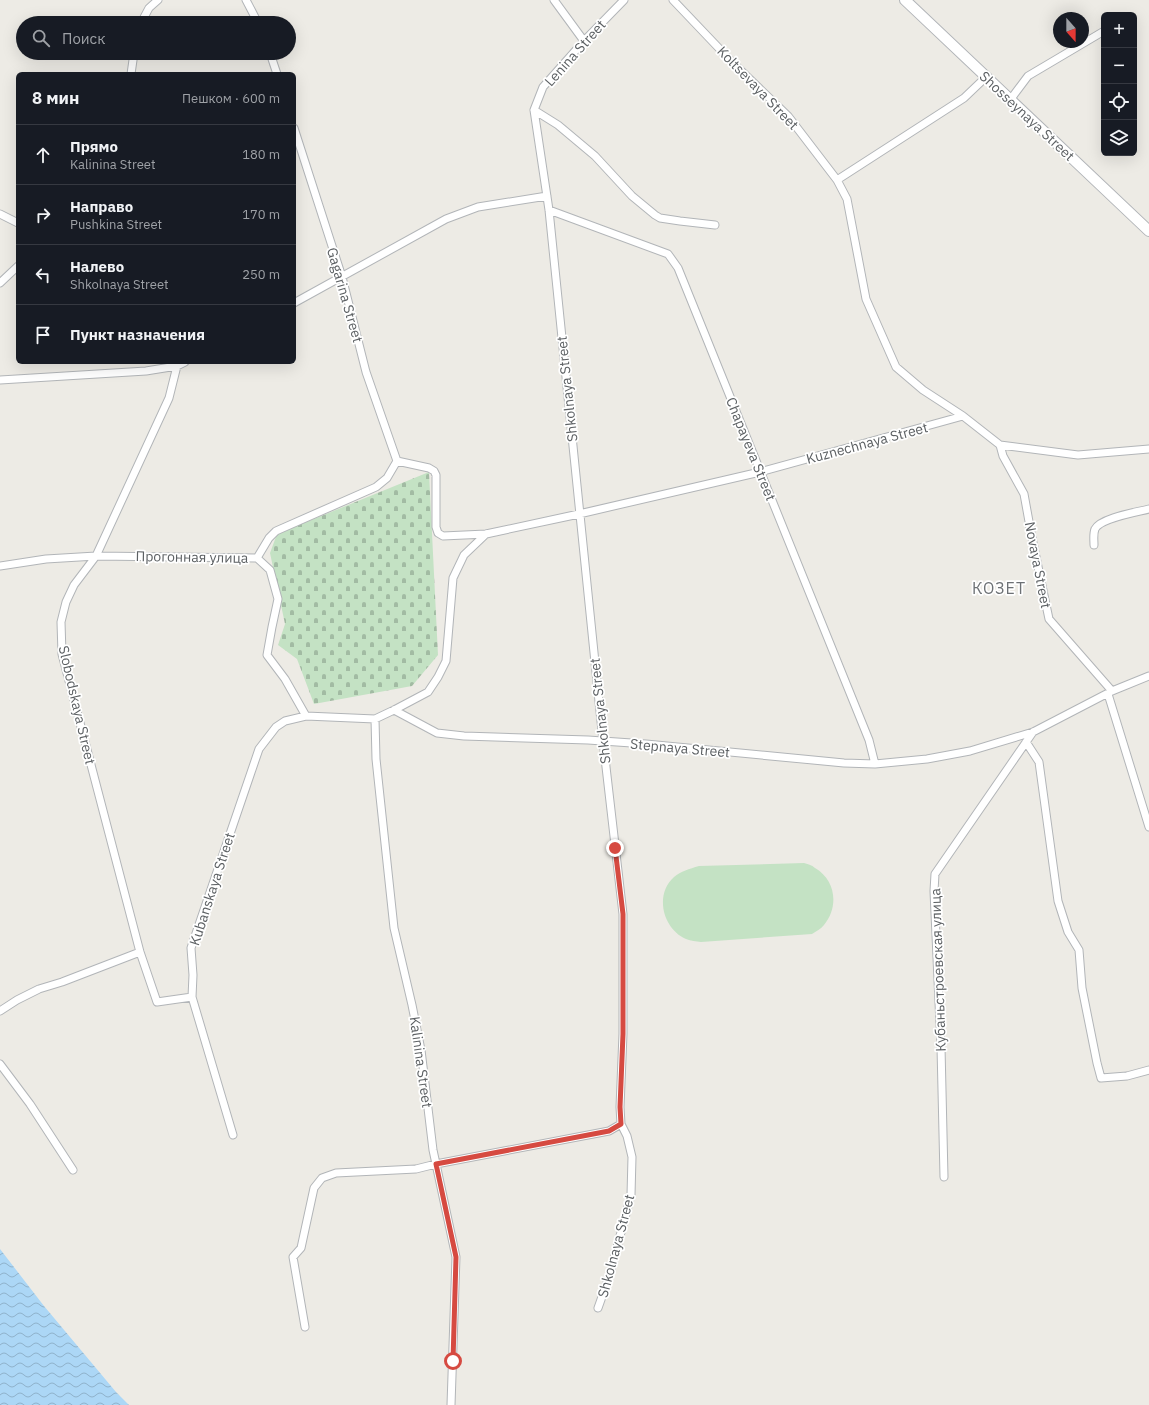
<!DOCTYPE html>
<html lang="ru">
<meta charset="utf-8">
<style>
:root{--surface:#171b24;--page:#20242c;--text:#f1f3f6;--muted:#9ea1a6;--line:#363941}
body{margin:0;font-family:"IBM Plex Sans",sans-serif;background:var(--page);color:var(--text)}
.controls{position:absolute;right:12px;top:12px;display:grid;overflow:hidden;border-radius:6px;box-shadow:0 4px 16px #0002}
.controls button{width:36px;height:36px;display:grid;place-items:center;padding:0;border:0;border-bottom:1px solid var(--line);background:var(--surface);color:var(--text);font:20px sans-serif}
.compass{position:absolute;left:1053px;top:12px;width:36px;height:36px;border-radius:50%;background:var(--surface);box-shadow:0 4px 16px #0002;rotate:159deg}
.stop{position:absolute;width:12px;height:12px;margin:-9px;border:3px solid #d64a41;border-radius:50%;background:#fff}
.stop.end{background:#d64a41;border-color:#fff;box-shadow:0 1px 4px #0008}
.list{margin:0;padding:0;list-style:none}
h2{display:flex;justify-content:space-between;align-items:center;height:52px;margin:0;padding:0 16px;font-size:17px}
h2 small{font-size:13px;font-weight:400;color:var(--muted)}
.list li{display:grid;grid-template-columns:26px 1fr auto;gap:12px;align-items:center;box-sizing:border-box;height:60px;padding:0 16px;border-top:1px solid var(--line)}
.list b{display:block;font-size:15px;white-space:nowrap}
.list p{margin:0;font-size:13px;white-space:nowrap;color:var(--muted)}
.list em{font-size:13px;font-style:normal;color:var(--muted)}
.icon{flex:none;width:22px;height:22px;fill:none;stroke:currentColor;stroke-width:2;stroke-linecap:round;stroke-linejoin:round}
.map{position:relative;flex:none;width:1149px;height:1405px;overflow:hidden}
.search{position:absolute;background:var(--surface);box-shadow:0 4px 16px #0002;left:16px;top:16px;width:280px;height:44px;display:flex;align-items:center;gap:10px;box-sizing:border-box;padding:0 14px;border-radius:22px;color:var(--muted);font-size:15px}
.panel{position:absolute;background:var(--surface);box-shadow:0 4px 16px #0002;left:16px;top:72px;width:280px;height:292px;border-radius:6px}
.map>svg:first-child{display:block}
</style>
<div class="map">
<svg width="1149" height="1405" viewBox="0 0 1149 1405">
<defs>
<pattern id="cemetery-stones" width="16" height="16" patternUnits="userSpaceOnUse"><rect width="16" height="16" fill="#c4e2c4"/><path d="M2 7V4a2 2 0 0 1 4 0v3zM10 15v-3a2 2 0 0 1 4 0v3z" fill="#a2bba3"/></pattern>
<pattern id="water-waves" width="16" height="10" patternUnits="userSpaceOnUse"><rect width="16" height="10" fill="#acd7f6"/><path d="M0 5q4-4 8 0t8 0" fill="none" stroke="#8fb2cb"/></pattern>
</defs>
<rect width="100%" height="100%" fill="#edebe5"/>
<path fill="url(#cemetery-stones)" d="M429,472L438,655L412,686L314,704L297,659L278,645L285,624L270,553L277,534Z"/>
<path fill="#c4e2c4" d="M804,863C807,864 812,865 815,868C836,880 839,907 824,925C821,929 816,931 812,934L701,942C696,941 691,941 686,939C663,929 654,895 674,877C681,871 689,869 699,866Z"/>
<path fill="url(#water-waves)" d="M0,1249L44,1306L116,1392L129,1405H0Z"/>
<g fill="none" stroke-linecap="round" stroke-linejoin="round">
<g stroke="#b2b5b8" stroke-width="9">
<path id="street" d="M246,0L258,23
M554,0L584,41
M673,0L732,62L788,116L837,180L847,199L866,299L896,367L923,390L963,416
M141,23L149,8L158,0
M270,53L277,74
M131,74L134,53
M1010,100L1028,76L1104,31
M534,110L558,125L595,156L632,196L655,215L660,218L680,221L715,225
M294,128L342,277L366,372L397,461
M837,180L964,98L986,77
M549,210L668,254L678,268L869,740L875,764
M0,214L18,223
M0,283L18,266
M294,303L446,219L478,207L547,196
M177,366L169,398L96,556L74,585L66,602L61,622L62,654L140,952L157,1002L192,997
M0,380L146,371L177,366L185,362
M1000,445L1003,456L1024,494L1032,538L1049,619L1112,691
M397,461L429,468L434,471L436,475V527L438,533L443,536L486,534L579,514L760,472L963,416L1000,445L1078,455L1149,449
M1094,545C1094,540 1093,534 1095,529C1100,518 1137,512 1149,509
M257,558L270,570L278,599L272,627L267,655L285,679L306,716L375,719L394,710L428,692L438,677L446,661L453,578L464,555L486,534
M0,566L46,559L96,556L257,558L269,538L276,531L376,487L387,478L397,461
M1108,694L1149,827
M394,710L437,733L464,736L588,740L646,744L844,763L875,764L927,759L970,751L1033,732L1112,691L1149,676
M375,719L376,759L394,928L412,1005L421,1050L433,1150L456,1257L451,1405
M1026,742L1039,762L1058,901L1068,932L1079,950L1082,988L1097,1063L1101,1078L1127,1076L1149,1070
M0,1011L17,1000L39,989L62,982L140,952
M0,1064L30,1104L73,1170
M233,1135L192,997L193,975L191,948L259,749L276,727L285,721L306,716
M944,1177L941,1047L934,891L935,874L1033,732
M598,1308L609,1277L631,1195L632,1157L627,1136L621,1124L620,1107L623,1034V914L603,741L549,210L534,110L543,87L584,41L624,0
M305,1327L293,1257L301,1248L314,1188L322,1178L336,1173L416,1169L436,1164L609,1131L621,1124"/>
</g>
<g stroke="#b1b4b8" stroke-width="12">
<path id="secondary" d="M905,0L1149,231"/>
</g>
<use href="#street" stroke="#fff" stroke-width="7"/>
<use href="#secondary" stroke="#fff" stroke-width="10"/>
</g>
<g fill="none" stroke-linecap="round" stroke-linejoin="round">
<path stroke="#d64a41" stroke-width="5" d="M453,1361L456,1257L436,1164L609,1131L621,1124L620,1107L623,1034V914L615,848"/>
</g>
<g text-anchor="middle" stroke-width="3.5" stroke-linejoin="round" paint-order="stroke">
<g font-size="14" fill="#5c6063" stroke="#fff">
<text transform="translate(575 53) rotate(-48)" y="5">Lenina Street</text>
<text transform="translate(758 88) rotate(46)" y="5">Koltsevaya Street</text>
<text transform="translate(1027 116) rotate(43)" y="5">Shosseynaya Street</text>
<text transform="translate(345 295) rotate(74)" y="5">Gagarina Street</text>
<text transform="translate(567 389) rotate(-96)" y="5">Shkolnaya Street</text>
<text transform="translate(867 443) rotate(-15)" y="5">Kuznechnaya Street</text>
<text transform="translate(751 449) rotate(68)" y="5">Chapayeva Street</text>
<text transform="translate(192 557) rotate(1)" y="5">Прогонная улица</text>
<text transform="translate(1038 565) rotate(79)" y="5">Novaya Street</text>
<text transform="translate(77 705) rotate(77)" y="5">Slobodskaya Street</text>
<text transform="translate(600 711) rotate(-96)" y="5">Shkolnaya Street</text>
<text transform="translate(680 748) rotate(5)" y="5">Stepnaya Street</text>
<text transform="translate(212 889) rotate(-72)" y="5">Kubanskaya Street</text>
<text transform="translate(938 970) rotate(-92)" y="5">Кубаньстроевская улица</text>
<text transform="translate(421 1062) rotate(82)" y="5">Kalinina Street</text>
<text transform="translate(616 1246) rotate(-75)" y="5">Shkolnaya Street</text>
</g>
<g font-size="16" letter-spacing="1" fill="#6d7175" stroke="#fff">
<text x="999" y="594">КОЗЕТ</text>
</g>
</g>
</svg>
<div class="controls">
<button>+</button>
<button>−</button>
<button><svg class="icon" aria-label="locate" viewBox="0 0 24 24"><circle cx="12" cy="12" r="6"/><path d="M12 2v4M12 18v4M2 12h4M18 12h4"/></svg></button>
<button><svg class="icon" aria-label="layers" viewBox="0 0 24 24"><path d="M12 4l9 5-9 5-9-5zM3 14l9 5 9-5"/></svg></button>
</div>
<svg class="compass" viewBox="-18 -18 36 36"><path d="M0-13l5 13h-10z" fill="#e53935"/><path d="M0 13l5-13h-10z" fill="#9ea1a6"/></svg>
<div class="stop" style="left:453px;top:1361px"></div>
<div class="stop end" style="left:615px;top:848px"></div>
<div class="search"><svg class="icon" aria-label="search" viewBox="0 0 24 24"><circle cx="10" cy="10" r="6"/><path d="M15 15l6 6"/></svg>Поиск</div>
<section class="panel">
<h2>8 мин<small>Пешком · 600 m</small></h2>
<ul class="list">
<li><svg class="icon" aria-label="ahead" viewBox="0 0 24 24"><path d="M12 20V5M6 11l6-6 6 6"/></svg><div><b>Прямо</b><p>Kalinina Street</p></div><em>180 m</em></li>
<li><svg class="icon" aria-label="right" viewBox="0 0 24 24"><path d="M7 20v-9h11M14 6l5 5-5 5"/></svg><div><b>Направо</b><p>Pushkina Street</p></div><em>170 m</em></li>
<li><svg class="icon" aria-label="left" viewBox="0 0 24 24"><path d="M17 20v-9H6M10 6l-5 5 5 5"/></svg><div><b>Налево</b><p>Shkolnaya Street</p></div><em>250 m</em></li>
<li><svg class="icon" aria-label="arrive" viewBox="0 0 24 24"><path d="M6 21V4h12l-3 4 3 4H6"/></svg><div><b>Пункт назначения</b></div></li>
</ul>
</section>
</div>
